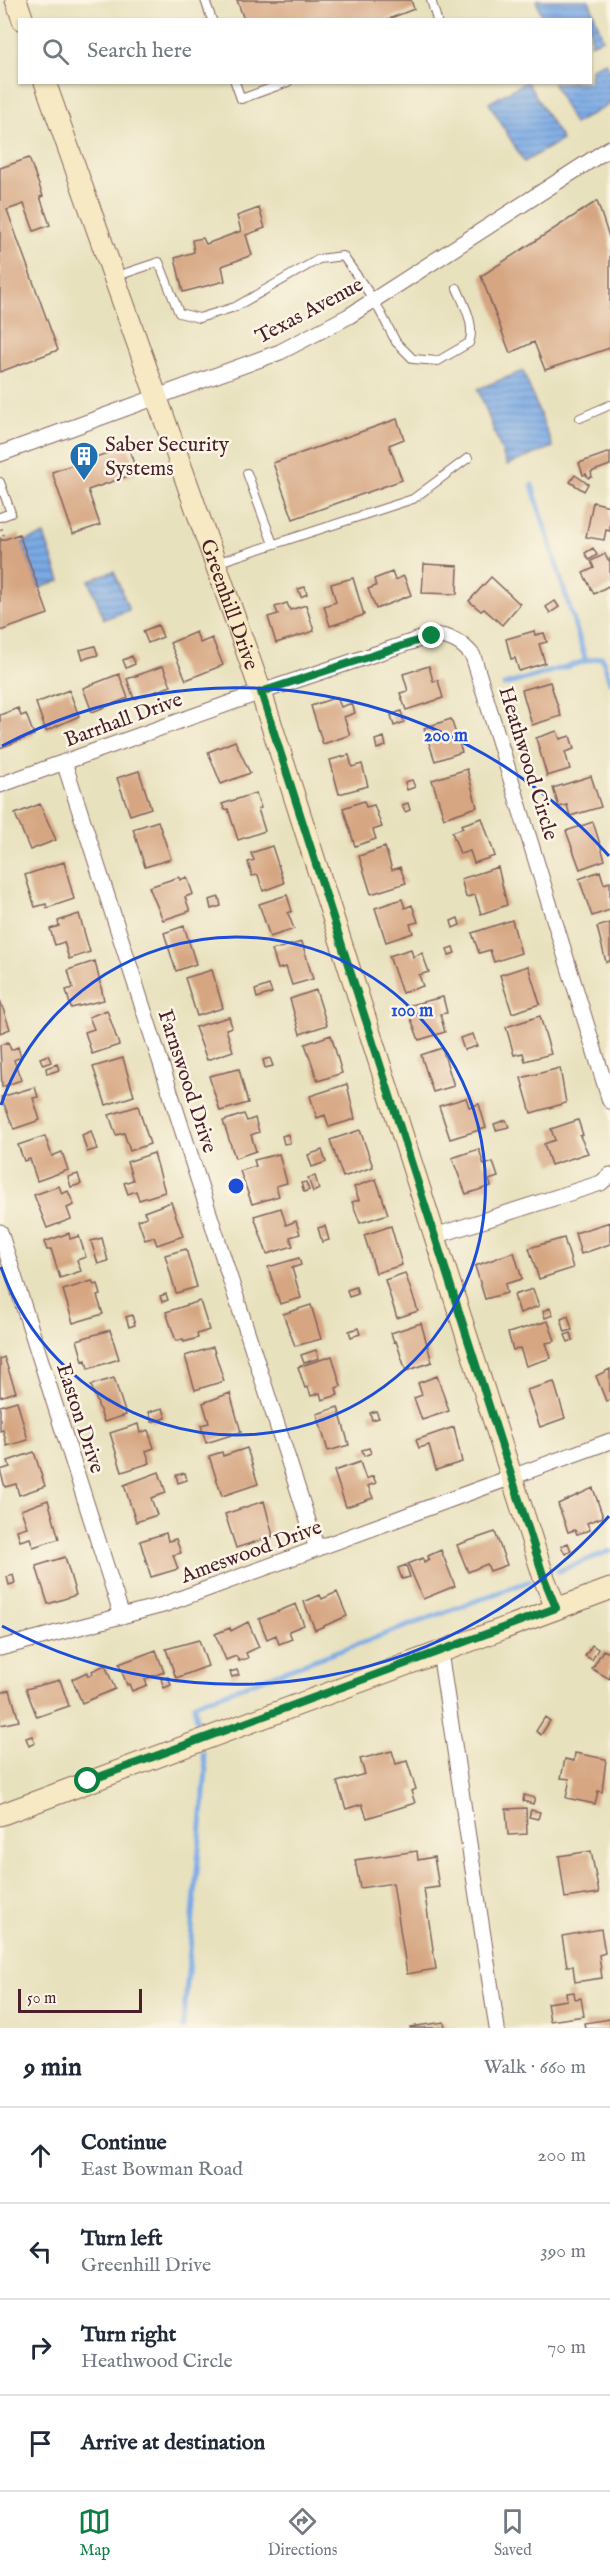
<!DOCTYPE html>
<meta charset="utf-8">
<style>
:root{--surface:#fff;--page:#f2f2f3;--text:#1f2937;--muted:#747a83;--line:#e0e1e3;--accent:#0b8043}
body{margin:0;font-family:"IM FELL English",serif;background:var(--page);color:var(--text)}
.scale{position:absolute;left:18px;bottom:15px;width:124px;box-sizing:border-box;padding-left:6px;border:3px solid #4a1f2b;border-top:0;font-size:16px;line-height:21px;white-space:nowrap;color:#4a1f2b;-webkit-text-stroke:4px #fcf5e5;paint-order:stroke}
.stop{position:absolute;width:18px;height:18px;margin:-14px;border:4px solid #0b8043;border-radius:50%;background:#fff}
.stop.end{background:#0b8043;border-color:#fff;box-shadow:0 2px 6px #0008}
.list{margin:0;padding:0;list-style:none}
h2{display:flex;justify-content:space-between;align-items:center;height:78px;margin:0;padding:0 24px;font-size:26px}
h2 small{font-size:20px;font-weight:400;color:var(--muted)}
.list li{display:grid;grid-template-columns:39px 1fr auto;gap:18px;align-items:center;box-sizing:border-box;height:96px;padding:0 24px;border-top:2px solid var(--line)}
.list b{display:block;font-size:22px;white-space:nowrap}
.list p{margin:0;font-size:20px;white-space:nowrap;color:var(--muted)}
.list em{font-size:20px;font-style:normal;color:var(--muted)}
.icon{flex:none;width:33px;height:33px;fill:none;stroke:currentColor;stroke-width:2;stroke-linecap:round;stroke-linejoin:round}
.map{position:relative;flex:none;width:610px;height:2028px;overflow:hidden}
.search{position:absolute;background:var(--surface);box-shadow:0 2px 4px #0004;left:18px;right:18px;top:18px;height:66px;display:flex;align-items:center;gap:15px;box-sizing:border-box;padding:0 21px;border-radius:0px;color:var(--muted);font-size:22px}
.sheet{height:462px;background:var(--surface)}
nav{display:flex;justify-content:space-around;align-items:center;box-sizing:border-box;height:84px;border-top:2px solid var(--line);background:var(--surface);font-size:16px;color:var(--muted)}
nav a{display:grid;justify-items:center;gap:3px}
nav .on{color:var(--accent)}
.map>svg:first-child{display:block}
</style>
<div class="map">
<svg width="610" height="2028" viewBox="0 0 610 2028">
<defs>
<pattern id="water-rules" width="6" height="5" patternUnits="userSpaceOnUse" patternTransform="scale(1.5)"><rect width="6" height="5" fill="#7aaae5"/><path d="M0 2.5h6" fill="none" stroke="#668aba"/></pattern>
</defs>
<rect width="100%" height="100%" fill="#fcf5e5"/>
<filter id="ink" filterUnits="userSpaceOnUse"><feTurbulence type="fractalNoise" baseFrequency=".0167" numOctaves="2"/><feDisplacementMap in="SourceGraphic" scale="12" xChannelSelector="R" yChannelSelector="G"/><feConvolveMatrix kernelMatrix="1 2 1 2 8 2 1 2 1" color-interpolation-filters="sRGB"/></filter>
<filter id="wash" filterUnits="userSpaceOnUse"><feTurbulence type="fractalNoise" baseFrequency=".008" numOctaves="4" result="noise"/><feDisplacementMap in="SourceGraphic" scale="24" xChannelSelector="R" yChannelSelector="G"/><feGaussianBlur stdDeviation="1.35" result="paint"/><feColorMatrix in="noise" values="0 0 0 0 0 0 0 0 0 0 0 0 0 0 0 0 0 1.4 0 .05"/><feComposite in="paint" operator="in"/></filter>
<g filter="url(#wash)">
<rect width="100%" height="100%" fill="#e8e1bd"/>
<path fill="url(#water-rules)" stroke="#626488" stroke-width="1.5" d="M536,0H589L603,39L591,44L590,20L543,19Z
M606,62L610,72V104L574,124L553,83L590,82L591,68Z
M525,82L528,83L562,140L524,162L489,103Z
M523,371L553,447L507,465L478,389Z
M44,535L60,581L39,588L22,542Z
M114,571L129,610L104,619L89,580Z"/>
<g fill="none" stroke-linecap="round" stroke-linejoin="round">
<path stroke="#7aaae5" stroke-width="5" d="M532,485L586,661L602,657L610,682
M504,685L586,661
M558,1571L610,1551
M198,1725L194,1704L530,1581
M183,2028L206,1770L203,1754"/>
</g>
<g id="blocks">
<path fill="#d6a581" d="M237,0H411L414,9L386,20H244Z
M29,158L43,196L40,197L50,225L34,231L24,204L7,210L58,350L0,372V168Z
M597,201L610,240V348L545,370L534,342L510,353L481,276Z
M259,208L265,228L246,235L252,255L222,266L225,281L183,292L175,258L194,252L192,240L203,238L206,244L241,231L237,216Z
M397,419L404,439L389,445L402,480L293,519L273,463Z
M128,446L137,473L88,490L100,525L73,534L52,472Z
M610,452V465L591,472L592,477L588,478L586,474L583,475L579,463Z
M575,475L588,484L584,491L570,482Z
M593,502L610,506V531L606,530L604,540L586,537Z
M19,534L48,614L0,631V541Z
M593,548L597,555L589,560L585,553Z
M605,554L608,560L610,559V585L594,594L583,573L594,568L591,561Z
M424,564L458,566L457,594L422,593Z
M392,572L395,580L404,576L411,595L376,609L368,589L376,586L374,579Z
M491,577L520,604L502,625L484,609L481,611L469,601Z
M353,578L364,615L330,626L324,606L336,602L331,584Z
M305,587L307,594L301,597L298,589Z
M555,601L559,607L550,613L546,607Z
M287,603L290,610L306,605L314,631L276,643L268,617L278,614L275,607Z
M158,625L163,637L148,643L143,631Z
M534,631L535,635L544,633L547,642L539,644L545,663L519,671L515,658L511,659L506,639Z
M196,632L200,643L212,638L223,665L186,680L170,643Z
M95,646L98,655L83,659L80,650Z
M132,656L135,664L126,668L123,660Z
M163,666L171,686L134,699L127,679Z
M429,666L433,681L438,680L443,698L406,710L400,693L408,691L403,674Z
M119,674L128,698L92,712L83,688Z
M550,682L561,716L532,725L522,690Z
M69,690L79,716L46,731L36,703Z
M337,697L341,707L352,703L355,713L344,717L350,735L323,744L311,706Z
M18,708L21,716L26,714L34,735L0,748V715Z
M401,711L404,722L394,726L391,715Z
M451,719L456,734L452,736L453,741L458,740L462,752L435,761L424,728Z
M557,731L560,739L570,736L574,749L565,752L570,769L547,776L536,738Z
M384,737L386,746L377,749L375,740Z
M235,741L250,773L221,784L208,752Z
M349,755L352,767L362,764L368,786L339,794L330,760Z
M467,769L477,807L444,818L432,780Z
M139,771L151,808L130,815L117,778Z
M591,776L601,807L570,816L567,805L559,807L553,788Z
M412,780L415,787L407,790L405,782Z
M256,793L261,808L258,809L265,831L238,840L228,809L225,810L222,804Z
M364,801L366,807L374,805L382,827L373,830L376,839L355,846L343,808Z
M408,803L410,810L405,812L402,805Z
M40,804L56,840L30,850L15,814Z
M482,818L495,856L474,863L470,851L460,854L452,832L463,828L461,825Z
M158,821L171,859L145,867L133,829Z
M593,822L605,860L580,869L566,831Z
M272,846L284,883L263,891L258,875L252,876L248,862L254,860L251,853Z
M385,847L392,870L400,867L406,883L371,894L359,856Z
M64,862L74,899L47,908L46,904L35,907L25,875Z
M498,867L507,905L481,914L475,895L466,897L461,879Z
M600,871L604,884L610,882V910L592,916L579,879Z
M179,877L180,880L187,877L193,894L185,897L190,911L163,920L149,887Z
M287,895L292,911L288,913L294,929L270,937L259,904Z
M219,897L221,906L211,909L209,900Z
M402,899L405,908L412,905L418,922L410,924L413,933L386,942L375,908Z
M79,914L90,952L69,959L64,942L55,945L50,929L59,926L58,921Z
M458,918L460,925L453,928L451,921Z
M512,920L521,953L494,962L490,950L479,953L472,933Z
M610,923V961L606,962L597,927Z
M184,926L196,964L176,971L164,933Z
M302,942L313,979L292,985L286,967L278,969L272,950Z
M453,947L455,953L449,955L447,949Z
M411,949L413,957L422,953L429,972L419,975L423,986L402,993L389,956Z
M95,961L104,1000L71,1008L66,990L73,988L68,970Z
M528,966L540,1004L512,1013L500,975Z
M212,970L223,1008L197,1016L185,978Z
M269,985L272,993L257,998L255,990Z
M316,990L327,1025L300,1034L290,999Z
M443,997L447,1013L440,1014L445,1032L419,1040L406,1006Z
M0,1000L10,1029L0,1033Z
M107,1010L119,1045L92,1054L85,1032L94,1029L89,1017Z
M540,1016L551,1054L525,1061L523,1053L514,1055L506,1027Z
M229,1017L232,1027L226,1029L233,1051L207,1060L195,1027Z
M473,1034L477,1046L464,1050L460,1038Z
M331,1035L342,1073L318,1081L305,1044Z
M8,1042L11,1050L18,1047L21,1057L14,1060L21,1080L2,1087L0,1045Z
M442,1048L454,1086L433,1092L421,1055Z
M48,1055L51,1062L43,1065L40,1058Z
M123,1058L134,1096L106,1105L93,1067Z
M270,1058L273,1066L265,1068L263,1060Z
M57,1064L59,1070L47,1074L46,1068Z
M560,1068L566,1103L531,1113L521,1078Z
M239,1069L248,1103L220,1111L209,1076Z
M347,1084L355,1119L329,1127L325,1115L317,1118L310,1096Z
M35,1087L38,1097L33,1098L40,1120L14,1129L1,1097Z
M466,1098L469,1107L479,1104L486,1128L450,1139L439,1106Z
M138,1106L150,1144L130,1151L124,1133L116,1135L109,1115Z
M244,1114L247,1121L255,1118L259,1132L251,1135L256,1151L235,1158L223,1121Z
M506,1120L509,1127L496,1130L494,1124Z
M578,1120L583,1135L580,1136L588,1153L551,1165L544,1144L555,1140L551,1129Z
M360,1130L373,1167L343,1177L330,1140Z
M91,1131L97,1149L87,1152L82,1135Z
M288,1134L290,1143L284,1144L282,1136Z
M45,1136L52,1156L62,1152L68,1170L37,1181L30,1159L24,1161L18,1145Z
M479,1149L484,1165L493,1162L498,1177L489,1180L491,1186L466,1194L452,1158Z
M322,1150L326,1162L312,1167L308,1155Z
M154,1153L165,1192L139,1200L136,1191L128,1194L124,1183L133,1180L127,1162Z
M279,1154L287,1183L276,1186L279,1196L252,1204L240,1171L256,1166L254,1160Z
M78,1174L81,1184L71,1187L68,1177Z
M315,1176L319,1189L313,1192L308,1178Z
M376,1179L388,1214L360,1223L352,1202L359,1200L354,1187Z
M306,1182L309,1190L304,1192L301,1183Z
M59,1186L62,1194L68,1191L74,1205L67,1208L71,1219L47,1228L34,1195Z
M171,1202L183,1236L157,1245L154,1237L145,1240L138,1220L147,1217L144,1212Z
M281,1208L286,1225L296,1221L300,1234L290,1237L293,1246L267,1254L254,1216Z
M610,1222V1244L581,1254L575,1233Z
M325,1226L329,1240L322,1242L318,1228Z
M391,1226L402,1265L376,1273L364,1235Z
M69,1233L70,1239L79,1236L86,1257L77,1260L81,1271L60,1278L51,1249L47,1250L44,1242Z
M102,1238L108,1261L98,1264L91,1241Z
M564,1238L573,1268L539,1279L529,1248Z
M186,1249L197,1287L176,1293L165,1255Z
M514,1252L522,1279L505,1284L507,1293L485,1299L475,1266Z
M299,1258L301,1265L292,1268L301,1298L280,1304L268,1267Z
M405,1273L418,1311L397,1318L385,1280Z
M92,1281L94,1285L98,1284L101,1295L97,1296L103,1314L73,1323L63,1290Z
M356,1287L358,1294L349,1297L347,1290Z
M533,1289L539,1306L520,1313L514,1295Z
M166,1294L168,1300L162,1302L160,1296Z
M200,1301L209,1330L197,1334L198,1338L184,1342L183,1339L176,1341L166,1312Z
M311,1305L321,1339L295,1346L283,1314Z
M550,1308L553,1315L545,1318L543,1311Z
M132,1315L135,1325L129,1327L126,1317Z
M568,1316L572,1330L565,1332L561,1319Z
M548,1321L555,1341L546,1343L551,1358L526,1366L520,1348L513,1350L508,1333Z
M421,1323L432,1362L406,1371L396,1341L394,1342L391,1333Z
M358,1328L360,1334L351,1337L349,1331Z
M110,1330L119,1359L88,1369L86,1360L83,1361L77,1340Z
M571,1333L573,1340L568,1342L565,1335Z
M213,1347L224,1381L195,1390L185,1356Z
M316,1350L319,1358L304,1363L301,1355Z
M332,1356L341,1386L336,1388L338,1395L322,1400L320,1393L311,1396L308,1387L305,1388L298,1367Z
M4,1357L16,1392L0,1397V1359Z
M610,1369V1400L606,1401L596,1376Z
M437,1376L449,1411L422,1420L414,1398L422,1395L418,1383Z
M114,1378L126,1415L104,1422L91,1385Z
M554,1382L565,1418L540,1427L527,1390Z
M230,1393L241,1432L206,1443L201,1425L209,1423L203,1403Z
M17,1401L28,1440L7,1446L3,1430L0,1431V1406Z
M338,1407L349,1445L328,1451L317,1414Z
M163,1408L166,1418L152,1422L149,1412Z
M376,1411L379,1418L372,1420L370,1413Z
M138,1424L140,1433L148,1430L154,1448L146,1451L150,1463L122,1472L110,1433Z
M454,1427L462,1462L436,1470L429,1445L419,1448L416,1440Z
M247,1448L258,1484L222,1496L209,1456L222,1452L223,1456Z
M369,1448L371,1453L364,1456L362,1450Z
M34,1452L45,1486L19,1495L16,1484L5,1487L0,1470L10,1467L8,1461Z
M360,1462L366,1479L373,1476L376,1483L368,1486L373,1498L346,1507L334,1471Z
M159,1472L166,1493L151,1498L157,1515L136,1522L124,1485Z
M185,1473L187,1480L178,1483L176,1475Z
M593,1488L603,1517L587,1523L590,1530L577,1534L575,1530L568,1532L558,1504Z
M48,1500L59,1539L33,1547L30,1538L20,1541L17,1530L27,1527L21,1510Z
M264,1501L273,1536L236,1548L225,1514Z
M495,1532L507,1565L490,1571L487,1564L468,1572L457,1545Z
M166,1533L168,1541L176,1539L181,1553L173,1555L178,1569L151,1577L140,1541Z
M568,1543L571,1551L565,1554L561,1546Z
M441,1550L455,1586L423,1599L408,1564L423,1558L424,1562L429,1559L428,1556Z
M65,1557L76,1595L48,1604L36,1566Z
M406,1565L410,1577L402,1579L398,1568Z
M13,1575L15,1583L9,1585L7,1577Z
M337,1592L347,1616L315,1630L304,1602L320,1595L322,1599Z
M296,1604L304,1625L289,1631L292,1639L279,1644L276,1635L267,1639L259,1619Z
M248,1622L259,1647L246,1653L248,1658L239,1661L236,1656L226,1660L215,1634L230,1628L231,1631Z
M199,1640L208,1666L176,1678L166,1649Z
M592,1645L598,1649L592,1660L585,1656Z
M156,1650L164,1672L145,1679L147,1685L132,1691L129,1684L127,1685L119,1664Z
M603,1650L610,1653V1679L592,1669Z
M105,1665L115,1689L82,1703L72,1679L87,1672L88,1676L93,1674L92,1671Z
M237,1670L239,1675L232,1677L230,1672Z
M168,1677L171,1685L164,1688L161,1679Z
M60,1680L69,1706L37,1717L26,1689Z
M10,1690L19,1721L0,1725V1693Z
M545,1717L550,1721L541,1735L536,1731Z
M32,1736L35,1743L29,1746L26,1738Z
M392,1751L396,1764L407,1761L416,1789L411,1791L415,1803L367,1818L362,1804L346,1809L337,1782L365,1774L360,1759Z
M575,1753L606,1759L602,1792L598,1791L595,1804L566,1798L570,1779L561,1778L565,1759L574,1761Z
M524,1795L535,1798L533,1804L523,1801Z
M526,1808L527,1834L508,1835L506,1809Z
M531,1810L540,1812L538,1819L529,1817Z
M417,1851L418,1860L434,1857L439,1887L424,1889L436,1969L407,1974L393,1883L360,1888L355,1860Z
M591,1851L599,1893L565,1898L559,1856Z
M601,1929L605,1953L599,1955L602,1978L575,1982L573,1966H567L562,1936Z
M574,1992L575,1999L581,1998L584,2016L550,2021L547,2003L567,2000L566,1993Z
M610,2019V2028H585L584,2023Z
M444,2022L445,2028H410V2027Z"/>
</g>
</g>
<g filter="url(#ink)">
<use href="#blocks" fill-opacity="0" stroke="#81635e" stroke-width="1.5"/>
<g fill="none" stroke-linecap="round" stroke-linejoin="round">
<g stroke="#81635e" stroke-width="10">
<path id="lane" d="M205,0L212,20
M431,0L437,20
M235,82L241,99L288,82
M114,277L159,262L179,313L199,318L235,307L319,259L343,256L374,300L396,342L413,359L438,361L469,343C476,325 464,305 457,288
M580,418L610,405
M247,473L273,544
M0,482L11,513L0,517
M216,563L413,499L468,458"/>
</g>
<g stroke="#81635e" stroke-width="17">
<path id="street" d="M0,454L280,352L349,316L610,148
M64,762L317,1549
M0,785L261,692L432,635C450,636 462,642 473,656L610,1101
M0,1232L122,1616
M435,1236L601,1183L610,1175
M0,1648L163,1605L610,1441
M440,1652L497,2028"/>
</g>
<g stroke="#81635e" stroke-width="23">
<g id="secondary">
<path d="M16,0L23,20"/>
<path id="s1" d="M45,82L261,692L544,1578L556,1608"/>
<path d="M0,1815L610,1589"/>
</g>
</g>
<path stroke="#81635e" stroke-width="3" stroke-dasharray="1.5 4.5" stroke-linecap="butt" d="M0,539L4,537L1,528"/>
<use href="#lane" stroke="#fff" stroke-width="8"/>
<use href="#street" stroke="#fff" stroke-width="15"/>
<use href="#secondary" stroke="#f7e9c3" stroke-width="21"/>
</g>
</g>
<g fill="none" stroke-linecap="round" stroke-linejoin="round" filter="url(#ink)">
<path stroke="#0b8043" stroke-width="8" d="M88,1781L556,1608L544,1578L261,692L432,636"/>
</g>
<g fill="none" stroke="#1d4ed8" stroke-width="3">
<path d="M1 1105A249 249 0 1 1 1 1267"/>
<path d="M609 1516A498 498 0 0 1 2 1626M2 746A498 498 0 0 1 609 856"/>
</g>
<defs>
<g id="building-pin" transform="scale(1.5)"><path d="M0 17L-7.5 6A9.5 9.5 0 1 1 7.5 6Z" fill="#1f6fb2" stroke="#fcf5e5"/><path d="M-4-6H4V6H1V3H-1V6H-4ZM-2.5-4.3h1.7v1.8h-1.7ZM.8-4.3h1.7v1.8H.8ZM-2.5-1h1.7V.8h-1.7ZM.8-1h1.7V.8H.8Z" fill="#fff"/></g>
</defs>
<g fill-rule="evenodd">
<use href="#building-pin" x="84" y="456"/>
</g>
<g text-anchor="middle" stroke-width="5" stroke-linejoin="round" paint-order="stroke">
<g font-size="21" fill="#4a1f2b" stroke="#fcf5e5">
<text transform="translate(309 310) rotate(-28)" y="7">Texas Avenue</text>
<text dy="7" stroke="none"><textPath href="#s1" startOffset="554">Greenhill Drive</textPath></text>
<text transform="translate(123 719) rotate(-20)" y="7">Barrhall Drive</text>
<text transform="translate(529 763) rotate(73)" y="7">Heathwood Circle</text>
<text transform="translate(188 1081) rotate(72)" y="7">Farnswood Drive</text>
<text transform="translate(81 1418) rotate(72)" y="7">Easton Drive</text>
<text transform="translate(251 1551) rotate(-20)" y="7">Ameswood Drive</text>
</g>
<g font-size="21" fill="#4a1f2b" stroke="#fcf5e5" text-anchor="start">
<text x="105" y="451">Saber Security<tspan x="105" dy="24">Systems</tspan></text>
</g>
</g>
<circle cx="236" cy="1186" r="9" fill="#1d4ed8" stroke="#fcf5e5" stroke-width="3"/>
<g font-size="18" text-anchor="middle" font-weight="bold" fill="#1d4ed8" stroke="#fcf5e5" stroke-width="5" stroke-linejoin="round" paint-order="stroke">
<text x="446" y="741">200 m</text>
<text x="412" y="1016">100 m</text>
</g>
</svg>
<div class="scale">50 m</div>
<div class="stop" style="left:88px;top:1781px"></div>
<div class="stop end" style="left:432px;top:636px"></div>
<div class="search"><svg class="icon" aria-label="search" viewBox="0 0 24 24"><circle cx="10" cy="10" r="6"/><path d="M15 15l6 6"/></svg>Search here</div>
</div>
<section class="sheet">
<h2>9 min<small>Walk · 660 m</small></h2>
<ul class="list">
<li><svg class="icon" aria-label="ahead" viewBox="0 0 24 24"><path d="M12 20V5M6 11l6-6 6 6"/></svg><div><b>Continue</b><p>East Bowman Road</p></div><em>200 m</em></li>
<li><svg class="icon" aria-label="left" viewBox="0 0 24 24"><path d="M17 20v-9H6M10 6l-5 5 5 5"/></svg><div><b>Turn left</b><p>Greenhill Drive</p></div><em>390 m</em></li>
<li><svg class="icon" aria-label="right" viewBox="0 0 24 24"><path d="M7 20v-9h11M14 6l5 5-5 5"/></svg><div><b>Turn right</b><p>Heathwood Circle</p></div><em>70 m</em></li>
<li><svg class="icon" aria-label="arrive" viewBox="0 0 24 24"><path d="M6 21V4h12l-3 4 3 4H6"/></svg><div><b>Arrive at destination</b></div></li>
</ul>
</section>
<nav>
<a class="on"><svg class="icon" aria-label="map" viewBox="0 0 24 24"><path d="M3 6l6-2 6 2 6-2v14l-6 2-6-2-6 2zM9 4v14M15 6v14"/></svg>Map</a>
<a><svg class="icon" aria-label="directions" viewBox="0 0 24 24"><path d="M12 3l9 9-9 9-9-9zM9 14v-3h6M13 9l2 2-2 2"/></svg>Directions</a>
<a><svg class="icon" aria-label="saved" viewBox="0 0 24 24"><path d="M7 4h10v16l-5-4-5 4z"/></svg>Saved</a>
</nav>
